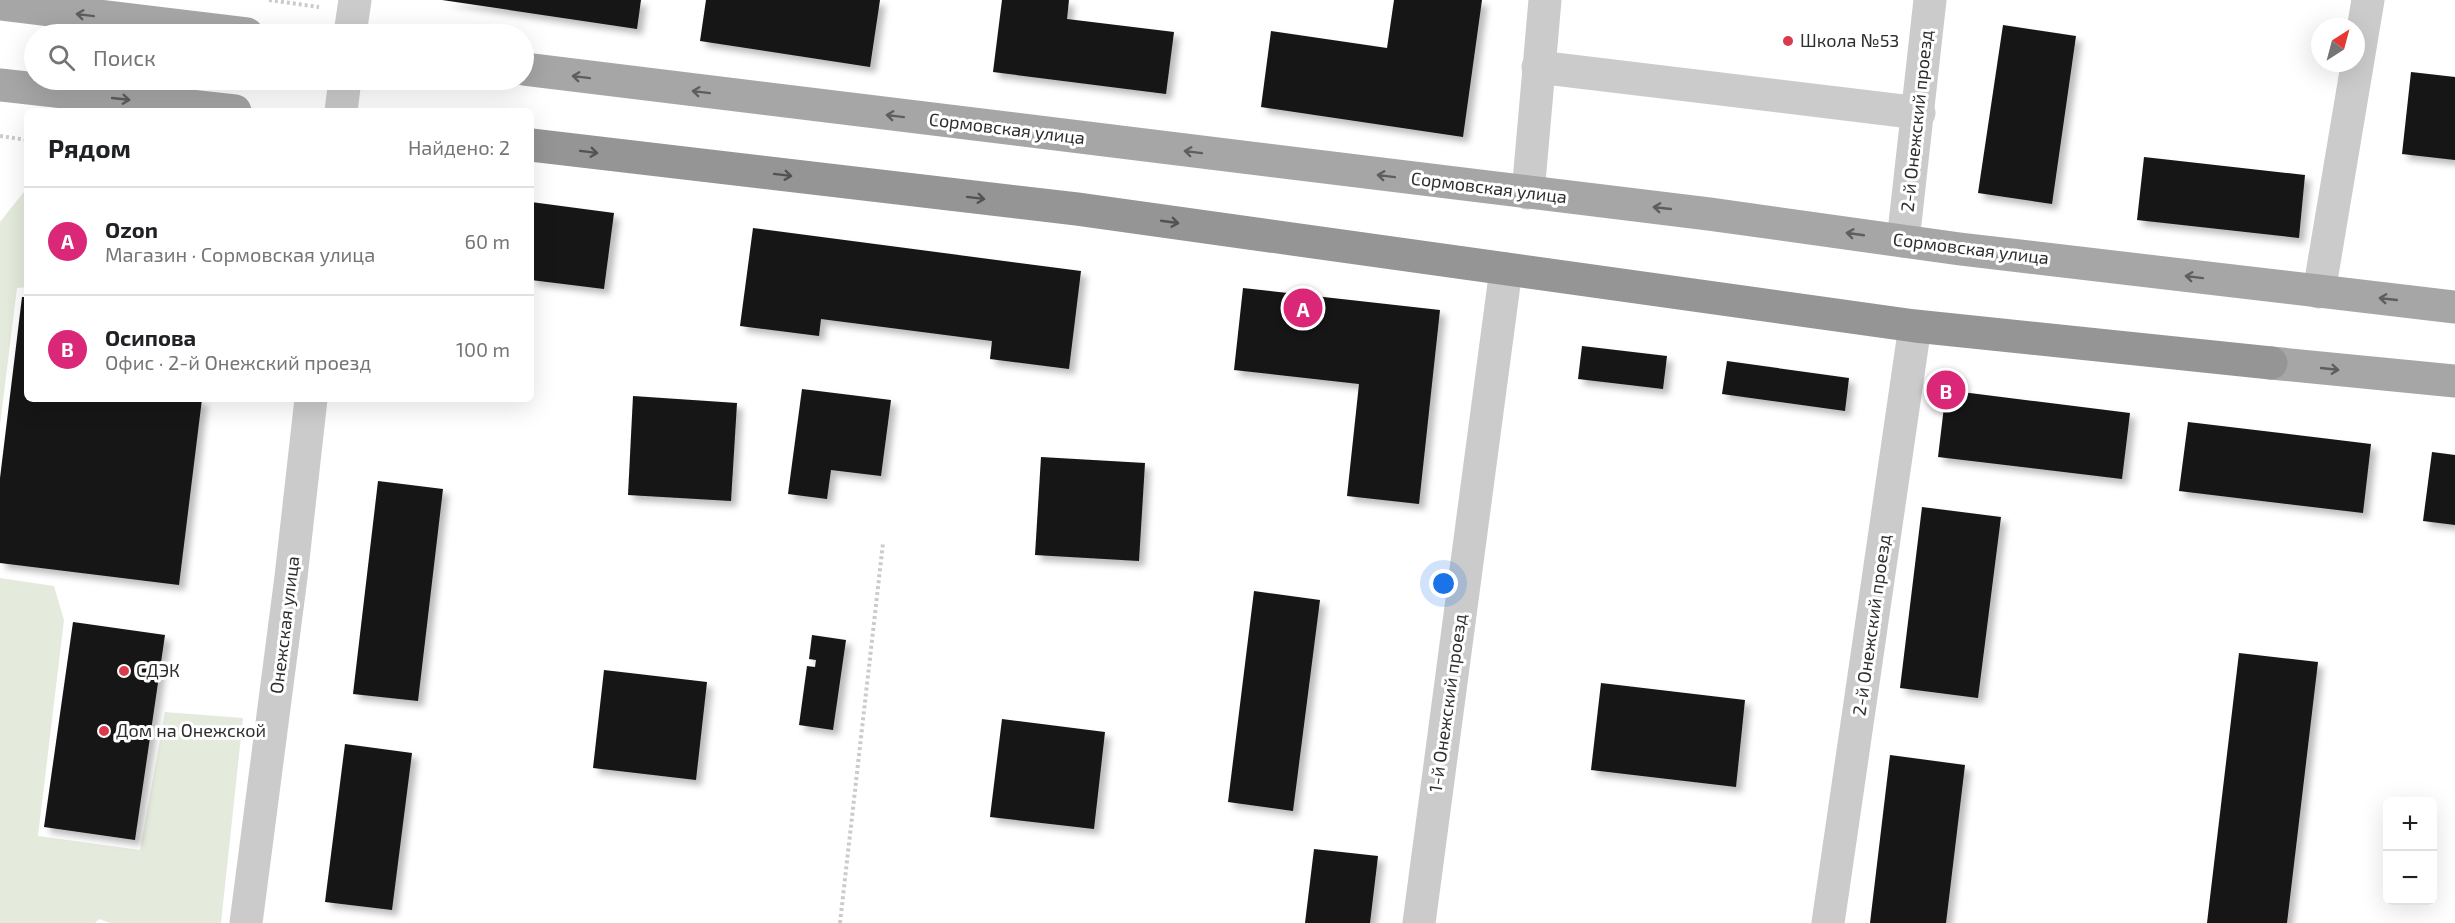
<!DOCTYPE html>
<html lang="ru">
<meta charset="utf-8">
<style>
:root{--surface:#fff;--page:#f2f2f2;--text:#202124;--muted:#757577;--line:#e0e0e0;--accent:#db2777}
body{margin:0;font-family:"Exo 2",sans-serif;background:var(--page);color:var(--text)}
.controls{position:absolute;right:18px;bottom:18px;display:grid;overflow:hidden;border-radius:9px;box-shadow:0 6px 24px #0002}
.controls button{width:54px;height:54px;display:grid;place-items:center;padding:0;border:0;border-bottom:2px solid var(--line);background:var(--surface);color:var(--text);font:30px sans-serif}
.compass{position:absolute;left:2311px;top:18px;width:54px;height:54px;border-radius:50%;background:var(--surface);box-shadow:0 6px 24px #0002;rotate:36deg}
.you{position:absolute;left:1444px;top:584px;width:21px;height:21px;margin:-15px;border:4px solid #fff;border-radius:50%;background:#1a73e8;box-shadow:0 0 0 9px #1a73e833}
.badge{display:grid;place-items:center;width:39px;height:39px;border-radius:50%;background:var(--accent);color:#fff;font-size:20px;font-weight:700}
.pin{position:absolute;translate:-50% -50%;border:3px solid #fff;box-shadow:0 2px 6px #0006}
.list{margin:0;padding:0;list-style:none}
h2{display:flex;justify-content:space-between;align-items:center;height:78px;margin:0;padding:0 24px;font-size:26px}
h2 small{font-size:20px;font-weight:400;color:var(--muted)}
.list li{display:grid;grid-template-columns:39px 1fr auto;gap:18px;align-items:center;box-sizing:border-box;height:108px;padding:0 24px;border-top:2px solid var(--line)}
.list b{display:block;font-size:22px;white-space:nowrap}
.list p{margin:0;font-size:20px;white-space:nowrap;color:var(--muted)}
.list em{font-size:20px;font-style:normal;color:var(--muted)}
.icon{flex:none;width:33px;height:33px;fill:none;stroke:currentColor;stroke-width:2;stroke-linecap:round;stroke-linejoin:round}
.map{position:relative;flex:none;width:2455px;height:923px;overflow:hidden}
.search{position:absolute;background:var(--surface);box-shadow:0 6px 24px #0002;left:24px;top:24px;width:510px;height:66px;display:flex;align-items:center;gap:15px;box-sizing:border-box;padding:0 21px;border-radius:33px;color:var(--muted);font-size:22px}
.panel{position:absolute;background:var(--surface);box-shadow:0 6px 24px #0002;left:24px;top:108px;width:510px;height:294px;border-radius:9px}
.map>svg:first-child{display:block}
</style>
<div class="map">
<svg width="2455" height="923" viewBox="0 0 2455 923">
<defs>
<filter id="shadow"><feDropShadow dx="5.5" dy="5.5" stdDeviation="3" flood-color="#0004"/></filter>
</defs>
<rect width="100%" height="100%" fill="#fff"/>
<path fill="#e4eadc" d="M27,188V287L17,288L0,425V222Z
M0,578L54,586L64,620L38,836L140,850L165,712L243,718L221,923H110L99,919L95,923H0Z"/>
<path fill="#151515" filter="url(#shadow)" d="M442,0H641L637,29Z
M706,0H880L870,67L700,41Z
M1002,0H1069L1067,19L1174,32L1166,94L993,72Z
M1394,0H1482L1463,137L1261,107L1271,31L1387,48Z
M2003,25L2076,36L2052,204L1978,193Z
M2411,72L2455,77V160L2402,154Z
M2144,157L2305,175L2299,238L2137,220Z
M531,202L614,213L604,289L531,280Z
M753,228L1081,271L1069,369L990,359L992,341L821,319L819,336L740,326Z
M1243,288L1440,310L1419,504L1347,496L1359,384L1234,370Z
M22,297H27V399H202L179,585L0,563V478Z
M1582,346L1667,356L1663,389L1578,379Z
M1727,361L1849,378L1845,411L1722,394Z
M802,389L891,400L881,476L831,470L827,499L788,494Z
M1946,390L2130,413L2122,479L1938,457Z
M633,396L737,403L731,501L628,495Z
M2188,422L2371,444L2363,513L2179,491Z
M2432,452L2455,455V525L2423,521Z
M1041,457L1145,463L1139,561L1035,555Z
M378,481L443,489L418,701L353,694Z
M1922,507L2001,517L1978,698L1900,688Z
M1254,591L1320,600L1293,811L1228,802Z
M73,622L165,635L135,840L44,827Z
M812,635L846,640L833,730L799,725L807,666L815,667L816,660L809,659Z
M2239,653L2318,662L2287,923H2207Z
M604,670L707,682L696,780L593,768Z
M1601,683L1745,700L1736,787L1591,770Z
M1002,719L1105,732L1094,829L990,817Z
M345,744L412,753L392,910L325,902Z
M1890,755L1965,765L1946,923H1870Z
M1314,849L1378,856L1370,923H1305Z"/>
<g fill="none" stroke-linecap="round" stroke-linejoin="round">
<path stroke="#cbcbcb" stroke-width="4" stroke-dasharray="3 3" stroke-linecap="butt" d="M269,0L319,7
M0,136L27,140
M840,923L883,543"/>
<path stroke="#cbcbcb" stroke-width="33" d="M350,34L355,0
M1538,67L1919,113
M341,111L345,80
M1528,193L1545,0
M1903,241L1930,0
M2319,292L2368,0
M246,923L291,577L311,399
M1419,923L1506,269
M1828,923L1915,326"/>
<path stroke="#a6a6a6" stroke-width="33" d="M0,4L247,34
M524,69L1709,214L1960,249L2455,307
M0,85L235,111
M2271,363L2455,381"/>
<path stroke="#959595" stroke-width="33" d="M531,145L1077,209L1915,326L2271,363"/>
</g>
<defs><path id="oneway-shaft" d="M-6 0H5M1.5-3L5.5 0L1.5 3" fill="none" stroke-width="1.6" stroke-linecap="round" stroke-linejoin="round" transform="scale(1.5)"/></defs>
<g stroke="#5e5e5e">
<use href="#oneway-shaft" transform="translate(85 15) rotate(-173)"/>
<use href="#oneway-shaft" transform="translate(581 77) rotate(-173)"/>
<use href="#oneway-shaft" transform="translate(701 92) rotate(-173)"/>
<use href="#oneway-shaft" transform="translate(121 99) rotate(6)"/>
<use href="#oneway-shaft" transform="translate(895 116) rotate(-173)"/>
<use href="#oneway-shaft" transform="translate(1193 152) rotate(-173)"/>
<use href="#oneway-shaft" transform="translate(1386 176) rotate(-173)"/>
<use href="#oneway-shaft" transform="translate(1662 208) rotate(-174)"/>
<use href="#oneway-shaft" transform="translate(1855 234) rotate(-172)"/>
<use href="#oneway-shaft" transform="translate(2194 277) rotate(-173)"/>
<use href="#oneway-shaft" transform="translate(2388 299) rotate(-174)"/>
<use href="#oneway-shaft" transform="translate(2330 369) rotate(6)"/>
</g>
<g stroke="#525252">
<use href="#oneway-shaft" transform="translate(589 152) rotate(7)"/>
<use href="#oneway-shaft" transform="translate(783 175) rotate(7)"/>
<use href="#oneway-shaft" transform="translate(976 198) rotate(7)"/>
<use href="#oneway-shaft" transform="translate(1170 222) rotate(8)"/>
</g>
<g fill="#d93b4d" stroke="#fff" stroke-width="2">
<circle cx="1788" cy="41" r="6"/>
<circle cx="124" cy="671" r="6"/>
<circle cx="104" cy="731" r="6"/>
</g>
<g text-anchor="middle" stroke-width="6" stroke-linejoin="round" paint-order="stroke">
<g font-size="18" fill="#2e2e2e" stroke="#fff" text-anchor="start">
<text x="1800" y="47">Школа №53</text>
<text x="136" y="677">СДЭК</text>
<text x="116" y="737">Дом на Онежской</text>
</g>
<g font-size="18" fill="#2e2e2e" stroke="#fff">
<text transform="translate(1917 121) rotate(-84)" y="6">2-й Онежский проезд</text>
<text transform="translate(1007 129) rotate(7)" y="6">Сормовская улица</text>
<text transform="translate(1489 188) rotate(7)" y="6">Сормовская улица</text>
<text transform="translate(1971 249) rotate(7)" y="6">Сормовская улица</text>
<text transform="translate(285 625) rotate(-83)" y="6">Онежская улица</text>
<text transform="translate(1872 625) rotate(-82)" y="6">2-й Онежский проезд</text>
<text transform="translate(1448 703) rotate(-82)" y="6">1-й Онежский проезд</text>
</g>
</g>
</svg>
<div class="controls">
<button>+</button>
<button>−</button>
</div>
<svg class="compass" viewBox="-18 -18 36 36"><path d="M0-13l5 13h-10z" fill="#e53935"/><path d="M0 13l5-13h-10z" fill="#757577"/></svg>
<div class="you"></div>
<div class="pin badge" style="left:1303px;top:308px">A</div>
<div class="pin badge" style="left:1946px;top:390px">B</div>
<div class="search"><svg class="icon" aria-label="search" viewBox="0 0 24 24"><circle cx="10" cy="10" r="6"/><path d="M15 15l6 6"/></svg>Поиск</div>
<section class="panel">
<h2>Рядом<small>Найдено: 2</small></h2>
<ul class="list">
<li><span class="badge">A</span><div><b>Ozon</b><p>Магазин · Сормовская улица</p></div><em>60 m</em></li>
<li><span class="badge">B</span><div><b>Осипова</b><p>Офис · 2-й Онежский проезд</p></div><em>100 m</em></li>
</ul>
</section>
</div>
